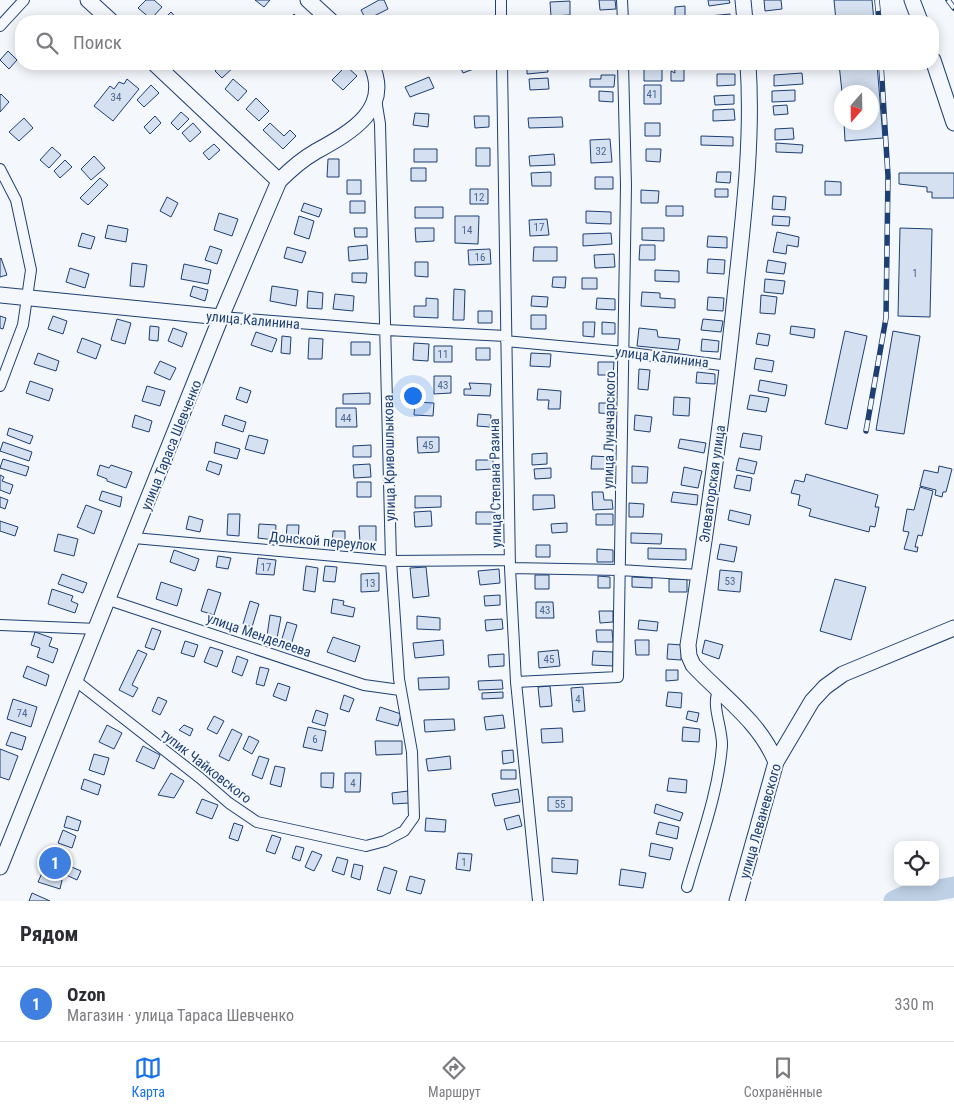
<!DOCTYPE html>
<html lang="ru">
<meta charset="utf-8">
<style>
:root{--surface:#fff;--page:#f2f2f3;--text:#2b2b33;--muted:#7c7c81;--line:#e1e1e2;--accent:#1a73e8}
body{margin:0;font-family:"Roboto Condensed",sans-serif;background:var(--page);color:var(--text)}
.controls{position:absolute;right:15px;bottom:15px;display:grid;overflow:hidden;border-radius:10px;box-shadow:0 2px 12px #0003}
.controls button{width:45px;height:45px;display:grid;place-items:center;padding:0;border:0;border-bottom:1px solid var(--line);background:var(--surface);color:var(--text);font:25px sans-serif}
.compass{position:absolute;left:834px;top:85px;width:45px;height:45px;border-radius:50%;background:var(--surface);box-shadow:0 2px 12px #0003;rotate:200deg}
.you{position:absolute;left:412px;top:395px;width:18px;height:18px;margin:-12px;border:4px solid #fff;border-radius:50%;background:#1a73e8;box-shadow:0 0 0 8px #1a73e833}
.badge{display:grid;place-items:center;width:32px;height:32px;border-radius:50%;background:var(--accent);color:#fff;font-size:16px;font-weight:700}
.pin{position:absolute;translate:-50% -50%;border:2px solid #fff;box-shadow:0 1px 5px #0006}
.list{margin:0;padding:0;list-style:none}
h2{display:flex;justify-content:space-between;align-items:center;height:65px;margin:0;padding:0 20px;font-size:21px}
h2 small{font-size:16px;font-weight:400;color:var(--muted)}
.list li{display:grid;grid-template-columns:32px 1fr auto;gap:15px;align-items:center;box-sizing:border-box;height:75px;padding:0 20px;border-top:1px solid var(--line)}
.list b{display:block;font-size:19px;white-space:nowrap}
.list p{margin:0;font-size:16px;white-space:nowrap;color:var(--muted)}
.list em{font-size:16px;font-style:normal;color:var(--muted)}
.icon{flex:none;width:28px;height:28px;fill:none;stroke:currentColor;stroke-width:2;stroke-linecap:round;stroke-linejoin:round}
.map{position:relative;flex:none;width:954px;height:901px;overflow:hidden}
.search{position:absolute;background:var(--surface);box-shadow:0 2px 12px #0003;left:15px;right:15px;top:15px;height:55px;display:flex;align-items:center;gap:12px;box-sizing:border-box;padding:0 18px;border-radius:20px;color:var(--muted);font-size:19px}
.sheet{height:140px;background:var(--surface)}
nav{display:flex;justify-content:space-around;align-items:center;box-sizing:border-box;height:70px;border-top:1px solid var(--line);background:var(--surface);font-size:14px;color:var(--muted)}
nav a{display:grid;justify-items:center;gap:2px}
nav .on{color:var(--accent)}
.map>svg:first-child{display:block}
</style>
<div class="map">
<svg width="954" height="901" viewBox="0 0 954 901">
<rect width="100%" height="100%" fill="#f4f7fb"/>
<g fill="none" stroke-linecap="round" stroke-linejoin="round">
<path stroke="#bed0e5" stroke-width="21" d="M894,901L905,896L954,887"/>
</g>
<path fill="#d5e0f0" stroke="#1d3f73" d="M146,0H154L162,7L151,19L138,8Z
M255,0H270L264,7Z
M379,0H384L388,9L366,20L361,10Z
M599,0H615L616,9L600,10Z
M708,0H729L730,3L709,6Z
M764,0H781L782,9L765,11Z
M834,0H872L874,21H836Z
M570,1V15L551,16L550,2Z
M685,6V21H675V7Z
M171,12L179,21H162Z
M294,14L302,21H287Z
M730,14L731,21H709V16Z
M786,16V21H768V18Z
M8,51L17,60L9,69L0,60Z
M223,64H237L222,78L215,71Z
M399,64H415L401,69Z
M459,64H487L463,73Z
M527,64H547L548,72L527,74Z
M674,64H684V81H671V71L675,73Z
M839,64H877L883,138L845,141L844,122H872V92H842Z
M346,66L357,76L343,90L332,80Z
M644,66H662V81H644Z
M802,73L803,84L774,86V75Z
M717,74H735V85L717,86Z
M601,75H615L614,87H590V79H601Z
M429,77L434,88L410,97L405,87Z
M548,78L549,89L530,90L529,79Z
M127,79L139,89L113,121L94,106L110,86L114,89L119,82L124,84Z
M233,79L247,91L238,101L225,89Z
M151,85L159,93L144,107L137,100Z
M644,85H661V104H644Z
M795,90V101L772,102V91Z
M599,91L613,92V102L599,101Z
M1,94L9,102L0,112V95Z
M734,95V104L715,105L714,96Z
M256,98L269,111L259,121L246,109Z
M787,105L788,114L774,115L773,106Z
M734,109L735,120L713,121V110Z
M181,112L189,119L178,130L171,123Z
M415,113L429,114L428,127L413,125Z
M155,116L161,123L150,134L144,127Z
M474,116H489V127L475,128Z
M562,117L563,127L529,128L528,118Z
M24,118L33,128L19,141L9,132Z
M193,123L201,132L190,142L182,133Z
M270,123L284,136L290,130L296,136L283,149L263,130Z
M645,123H660V136H645Z
M793,128L794,139L775,140V129Z
M701,136L733,137V146L701,145Z
M610,139L612,162L591,163L590,140Z
M776,143L803,145L802,153L776,152Z
M214,144L220,150L209,160L203,153Z
M52,147L61,155L49,168L40,160Z
M476,148H490V166H476Z
M414,149H437V162H414Z
M646,149H661L660,162L646,161Z
M554,154L555,165L530,166L529,156Z
M94,156L105,168L91,180L81,169Z
M328,159H339V177H327Z
M65,160L72,167L60,178L54,171Z
M411,168H426V181H411Z
M551,172V186H532L531,173Z
M717,172H731L730,183L716,182Z
M899,173H954V198H932V192H927V187L899,184Z
M595,177H613V189H595Z
M100,178L108,185L88,205L80,198Z
M347,180H361V194H347Z
M825,181L841,182V195H825Z
M470,189H488V204H470Z
M715,189H728V197H715Z
M641,190L659,191L658,203H641Z
M773,196L786,197L785,210L772,209Z
M167,197L178,203L171,217L160,211Z
M350,201H365V213H350Z
M304,203L322,209L319,217L301,211Z
M666,206H683V216H666Z
M415,207H443V218H415Z
M586,211L611,212V224L586,223Z
M219,213L238,219L232,236L214,230Z
M299,216L314,221L309,239L294,234Z
M455,216H479L478,244L455,243Z
M773,216L790,217L789,226L772,225Z
M547,219L549,235L530,236L529,220Z
M108,225L128,229L126,242L105,238Z
M354,228H367V237H355Z
M415,228H434V241L416,242Z
M642,228H664V241L642,240Z
M900,228L932,229L930,317L898,316Z
M777,232L799,237L798,247L787,245L786,254L773,252Z
M82,233L95,237L91,249L78,246Z
M611,233L612,244L583,246V234Z
M708,236L727,237V248L707,247Z
M367,245L368,259L349,261L348,247Z
M640,245H655V260H639Z
M210,246L222,250L217,264L205,260Z
M287,247L306,252L302,263L284,258Z
M534,247H557V261H533Z
M490,249L491,264L469,265L468,250Z
M614,254L615,267L595,268L594,255Z
M1,258L7,275L0,277V259Z
M708,259L725,260L724,274L707,273Z
M768,260L786,263L784,274L766,272Z
M415,262H428V277L415,276Z
M132,263L147,265L144,287L130,286Z
M184,264L211,270L208,284L181,279Z
M70,268L89,274L85,288L66,282Z
M655,270L679,271V282L655,281Z
M352,273H367L366,283L352,282Z
M553,277H566L565,288L552,287Z
M582,278H597V289H582Z
M765,279L785,281L783,294L764,292Z
M193,286L208,290L205,301L190,296Z
M272,286L298,290L296,306L270,301Z
M454,289L465,290L464,320H453Z
M308,291L323,293L322,309L307,308Z
M642,292L660,293V298L675,299V308L641,306Z
M335,294L354,296L353,311L333,309Z
M761,295L777,297L775,314L760,313Z
M532,296L548,297L547,307L531,306Z
M708,297L724,298L723,311L707,310Z
M426,298L438,299V318L414,317V306H426Z
M597,298L615,299V310L596,309Z
M478,311H492V323H478Z
M531,315H546V329H531Z
M0,316L6,318L3,329L0,328Z
M53,316L67,321L63,334L48,329Z
M117,319L131,323L125,344L111,340Z
M703,319L723,321L721,332L701,330Z
M583,322H595L594,337L583,336Z
M602,322L615,323V334H602Z
M150,326L159,327L158,341L149,340Z
M791,326L815,329L814,338L790,334Z
M173,328L187,333L182,347L168,341Z
M639,328L657,330L658,337L680,339L678,350L637,346Z
M845,331L867,336L847,429L825,424Z
M893,331L920,336L904,434L876,430Z
M256,332L277,339L272,352L251,345Z
M758,333L770,335L768,346L756,344Z
M282,336L291,337L290,354L281,353Z
M82,338L101,345L96,359L77,352Z
M309,338L323,339L322,359H308Z
M702,339L719,341L718,352L701,351Z
M351,342H370V355H351Z
M414,343L429,344L428,361L413,360Z
M434,346H452V362H434Z
M476,348H490V360H476Z
M38,353L59,361L56,371L34,364Z
M531,353L551,354L550,367L530,366Z
M756,358L774,361L772,372L754,369Z
M160,361L176,368L170,380L154,373Z
M598,362H614L613,375H598Z
M639,369L650,370L648,390L638,389Z
M697,372L715,374V384L696,383Z
M434,376H451V393L434,394Z
M760,380L787,385L785,396L758,391Z
M30,381L53,389L49,401L26,393Z
M469,383L491,384L490,396L464,395V389H471Z
M147,386L165,391L160,406L142,401Z
M240,387L251,391L247,403L236,399Z
M538,389L561,391L560,409H548L549,400H537Z
M370,393V404H343V394Z
M750,395L769,398L766,412L747,409Z
M674,397L690,398L689,416L673,415Z
M415,402L434,403L433,416L414,415Z
M599,403H613V414L599,413Z
M336,408H356L357,427H336Z
M478,414L491,415L490,427L477,426Z
M135,415L152,421L149,432L132,427Z
M225,415L246,422L243,432L222,425Z
M635,415L652,417L650,432L634,430Z
M9,428L33,436L30,444L7,435Z
M743,433L762,436L760,450L740,447Z
M249,435L268,440L264,454L245,449Z
M417,437H439V452L418,453Z
M680,439L706,443L704,453L678,448Z
M3,442L32,452L29,461L0,451Z
M216,442L240,449L237,459L214,453Z
M371,445V457H353V446Z
M547,453V464L532,465V454Z
M592,456L611,457L610,469H591Z
M739,458L757,462L754,474L736,470Z
M3,459L29,467L26,476L0,468Z
M476,460H493V469L476,470Z
M209,461L222,465L219,475L206,470Z
M370,464L371,477L354,478L353,465Z
M100,465L109,468L111,465L132,472L126,488L107,481V479L97,475Z
M632,466L648,467L647,483H632Z
M939,466L952,469L946,492H943L942,497L935,495L936,490L920,486L924,470L938,473Z
M684,467L702,471L698,488L681,485Z
M551,468V478L535,479L534,469Z
M806,474L878,495L875,507H879L875,527L870,526L869,532L809,516L811,509L798,505L800,495L791,493L795,480L804,482Z
M0,475L4,477L2,481L13,485L10,494L0,490Z
M737,475L752,478L750,491L734,488Z
M357,482H371V497H357Z
M920,487L933,491L922,536L918,535L915,547H918L917,552L904,549L909,532L903,531L907,509L914,510Z
M102,491L122,497L120,507L99,500Z
M592,492H603L604,500H612L613,509L593,510Z
M673,492L698,495L697,505L671,502Z
M533,495H554L555,508L533,510Z
M415,496H441V507L415,508Z
M0,497L8,500L5,509L0,507Z
M629,503L644,504L643,517H629Z
M86,505L102,511L94,534L77,527Z
M730,510L751,515L749,525L728,520Z
M431,511L432,526L415,527L414,512Z
M476,512H495V524H476Z
M228,514H240L239,536L227,535Z
M596,514H613V525H596Z
M189,516L203,520L200,532L186,529Z
M0,521L18,527L15,536L0,531Z
M567,523V532L552,533L551,524Z
M259,524L276,525L275,540L258,538Z
M287,525H299L298,542L286,541Z
M359,526H376V543H360Z
M333,531H345V544H332Z
M631,533L662,534L661,544L631,543Z
M58,534L78,539L74,556L54,551Z
M720,544L737,547L734,562L717,559Z
M536,545H550V557H536Z
M648,548L686,549V560L648,559Z
M597,549L613,550V562H597Z
M174,550L199,559L195,571L170,562Z
M218,556L231,558L228,569L216,567Z
M258,558L276,560L274,575L256,574Z
M306,566L318,568L315,592L303,590Z
M325,566L337,567L335,582L323,581Z
M426,567L429,596L413,598L410,568Z
M499,569L500,583L480,585L478,571Z
M720,570L742,572L740,592L718,590Z
M379,573V591L361,592V574Z
M62,574L87,583L83,593L58,584Z
M535,575H549V589H535Z
M598,576L610,577V588H598Z
M632,577L652,578V588L632,587Z
M669,579H687V592H669Z
M835,579L866,587L851,640L820,631Z
M161,582L182,589L177,606L156,599Z
M52,589L73,596L71,601L78,604L75,613L48,604Z
M208,589L221,593L214,615L201,611Z
M500,595V605L485,606L484,596Z
M333,599L344,601L343,605L355,608L353,617L331,613Z
M250,601L259,604L252,627L243,624Z
M536,602H553L554,618H536Z
M599,611H613V622L600,623Z
M270,615L281,617L277,638L267,636Z
M417,616L440,618V630L417,629Z
M502,619L503,629L486,631L485,620Z
M639,620L658,622L657,631L638,629Z
M287,622L297,625L291,645L281,642Z
M152,628L161,631L154,650L145,647Z
M596,630H612L613,642H597Z
M35,632L52,638L49,646L58,649L53,663L37,657L40,648L31,645Z
M333,637L360,646L355,662L327,652Z
M443,640L444,655L415,658L413,643Z
M635,640H649V655H636Z
M705,640L723,645L719,659L702,653Z
M185,641L198,645L194,657L181,653Z
M668,644L682,645L681,660L667,659Z
M210,647L223,651L217,667L204,662Z
M138,650L147,654L132,685L138,688L133,697L119,690Z
M558,650L560,666L539,668L538,652Z
M593,651L613,652V666L592,665Z
M504,654V666L489,667L488,655Z
M237,656L248,660L242,676L232,672Z
M27,666L49,675L46,686L23,677Z
M260,667L269,669L264,686L256,684Z
M666,670H678V680L666,681Z
M449,677V689L419,690L418,678Z
M502,680L503,689L479,690L478,681Z
M278,683L290,687L286,701L273,696Z
M550,686L552,706L540,707L538,687Z
M583,687L585,711L573,712L571,688Z
M503,692V698L482,699V693Z
M668,692L682,693L681,708L666,706Z
M344,695L354,699L349,712L340,709Z
M158,697L167,701L160,715L152,711Z
M13,699L37,707L31,727L7,719Z
M380,707L401,714L398,726L376,720Z
M316,710L328,714L325,726L312,722Z
M688,711L699,713L697,722L686,719Z
M503,715L505,728L486,730L484,717Z
M214,716L224,721L217,734L207,729Z
M454,719L455,730L425,732L424,720Z
M107,725L122,733L114,749L99,742Z
M184,725L193,729L190,736L179,730Z
M308,727L326,731L322,751L303,747Z
M683,727L700,729L699,742L682,741Z
M562,728L563,742L542,743L541,729Z
M232,729L242,734L229,761L219,756Z
M11,732L26,737L22,750L6,745Z
M249,736L259,741L252,754L243,749Z
M375,741H402V754L376,755Z
M143,746L160,755L154,769L136,761Z
M0,749L18,756L9,780L0,777Z
M513,750L514,762L503,764L502,751Z
M94,754L109,758L104,775L89,770Z
M259,756L269,759L262,779L252,775Z
M450,756L451,769L428,771L426,759Z
M275,766L285,768L281,787L270,784Z
M501,770H516V779H501Z
M171,773L184,781L174,798L158,795Z
M321,773H334L333,788L321,787Z
M345,773H361L360,792H345Z
M669,778L687,780L686,793L667,791Z
M84,779L101,785L98,795L81,789Z
M518,789L520,802L495,806L492,794Z
M408,791L409,803L393,804L392,793Z
M548,797H572V811H548Z
M202,799L218,805L212,819L196,813Z
M656,804L683,813L680,821L654,813Z
M519,815L522,826L507,830L504,819Z
M67,816L81,821L78,831L64,827Z
M426,818L446,820L445,832L425,831Z
M659,822L679,827L677,839L656,834Z
M234,823L243,826L238,841L229,838Z
M63,830L76,836L72,848L58,843Z
M272,835L281,838L275,854L266,851Z
M651,843L673,848L670,860L649,856Z
M296,846L304,848L300,861L292,858Z
M312,851L322,855L314,871L305,867Z
M458,853L472,854L470,871L456,869Z
M337,857L348,860L344,875L332,871Z
M552,858L578,860L577,874L552,872Z
M53,859L81,871L77,880L49,867Z
M354,864L363,866L360,880L351,877Z
M384,867L397,871L390,894L377,890Z
M621,869L646,873L643,888L619,885Z
M42,873L62,880L60,889L38,882Z
M410,876L425,880L421,894L406,890Z
M32,893L50,901H29Z"/>
<g fill="none" stroke-linecap="round" stroke-linejoin="round">
<g stroke="#1d3f73" stroke-width="12">
<path id="street" d="M501,0V21
M622,0L623,21
M0,26L24,0
M502,64L510,568L516,682L538,901
M0,169L16,200L31,270L23,325L0,386
M221,317L386,330L506,336
M506,341L624,352L728,366
M134,538L391,561L510,560
M510,568L620,570L699,575
M109,600L364,685L400,690
M0,625L98,629
M76,681L200,778L229,803L257,822L366,846L385,841L404,831L414,817L412,752L399,679L391,561L380,124L376,99
M516,682L618,677L626,186L623,64
M687,887C700,841 718,794 722,746C723,729 710,703 719,690"/>
</g>
<g stroke="#1d3f73" stroke-width="17">
<path id="secondary" d="M88,0L111,21
M308,0L331,21
M743,0L745,21
M912,0L920,21
M933,60L954,123
M748,64C753,138 744,213 736,287C724,407 707,526 688,645L689,656L693,665C723,697 759,721 776,762
M279,181C290,170 301,160 315,152C349,133 393,110 371,64
M0,295L221,317
M0,867L221,317L279,181L155,64
M737,901L776,762L812,701L825,687L843,674L954,628"/>
</g>
<use href="#street" stroke="#f4f7fb" stroke-width="10"/>
<use href="#secondary" stroke="#f4f7fb" stroke-width="15"/>
<g stroke="#1d3f73" stroke-width="5.5">
<path id="rail" d="M877,0L879,21
M948,0L954,8
M866,431L886,318L888,176L881,64"/>
</g>
<use href="#rail" stroke="#f4f7fb" stroke-width="4" stroke-dasharray="11" stroke-linecap="butt"/>
</g>
<g text-anchor="middle" stroke-width="4" stroke-linejoin="round" paint-order="stroke">
<g font-size="11" fill="#4b6792">
<text x="652" y="98">41</text>
<text x="116" y="101">34</text>
<text x="601" y="155">32</text>
<text x="479" y="201">12</text>
<text x="539" y="231">17</text>
<text x="467" y="234">14</text>
<text x="480" y="261">16</text>
<text x="915" y="277">1</text>
<text x="443" y="358">11</text>
<text x="443" y="389">43</text>
<text x="346" y="422">44</text>
<text x="428" y="449">45</text>
<text x="266" y="571">17</text>
<text x="730" y="585">53</text>
<text x="370" y="587">13</text>
<text x="545" y="614">43</text>
<text x="549" y="663">45</text>
<text x="578" y="703">4</text>
<text x="22" y="717">74</text>
<text x="315" y="743">6</text>
<text x="353" y="787">4</text>
<text x="560" y="808">55</text>
<text x="464" y="866">1</text>
</g>
<g font-size="14" fill="#1d3f73" stroke="#f4f7fb">
<text transform="translate(253 320) rotate(5)" y="5">улица Калинина</text>
<text transform="translate(662 357) rotate(7)" y="5">улица Калинина</text>
<text transform="translate(609 430) rotate(-89)" y="5">улица Луначарского</text>
<text transform="translate(171 445) rotate(-68)" y="5">улица Тараса Шевченко</text>
<text transform="translate(389 458) rotate(-91)" y="5">улица Кривошлыкова</text>
<text transform="translate(495 483) rotate(-91)" y="5">улица Степана Разина</text>
<text transform="translate(712 484) rotate(-82)" y="5">Элеваторская улица</text>
<text transform="translate(323 541) rotate(5)" y="5">Донской переулок</text>
<text transform="translate(259 635) rotate(19)" y="5">улица Менделеева</text>
<text transform="translate(206 766) rotate(38)" y="5">тупик Чайковского</text>
<text transform="translate(760 821) rotate(-74)" y="5">улица Леваневского</text>
</g>
</g>
</svg>
<div class="controls">
<button><svg class="icon" aria-label="locate" viewBox="0 0 24 24"><circle cx="12" cy="12" r="6"/><path d="M12 2v4M12 18v4M2 12h4M18 12h4"/></svg></button>
</div>
<svg class="compass" viewBox="-18 -18 36 36"><path d="M0-13l5 13h-10z" fill="#e53935"/><path d="M0 13l5-13h-10z" fill="#7c7c81"/></svg>
<div class="you"></div>
<div class="pin badge" style="left:55px;top:863px;background:#3f7fe0">1</div>
<div class="search"><svg class="icon" aria-label="search" viewBox="0 0 24 24"><circle cx="10" cy="10" r="6"/><path d="M15 15l6 6"/></svg>Поиск</div>
</div>
<section class="sheet">
<h2>Рядом<small></small></h2>
<ul class="list">
<li><span class="badge" style="background:#3f7fe0">1</span><div><b>Ozon</b><p>Магазин · улица Тараса Шевченко</p></div><em>330 m</em></li>
</ul>
</section>
<nav>
<a class="on"><svg class="icon" aria-label="map" viewBox="0 0 24 24"><path d="M3 6l6-2 6 2 6-2v14l-6 2-6-2-6 2zM9 4v14M15 6v14"/></svg>Карта</a>
<a><svg class="icon" aria-label="directions" viewBox="0 0 24 24"><path d="M12 3l9 9-9 9-9-9zM9 14v-3h6M13 9l2 2-2 2"/></svg>Маршрут</a>
<a><svg class="icon" aria-label="saved" viewBox="0 0 24 24"><path d="M7 4h10v16l-5-4-5 4z"/></svg>Сохранённые</a>
</nav>
